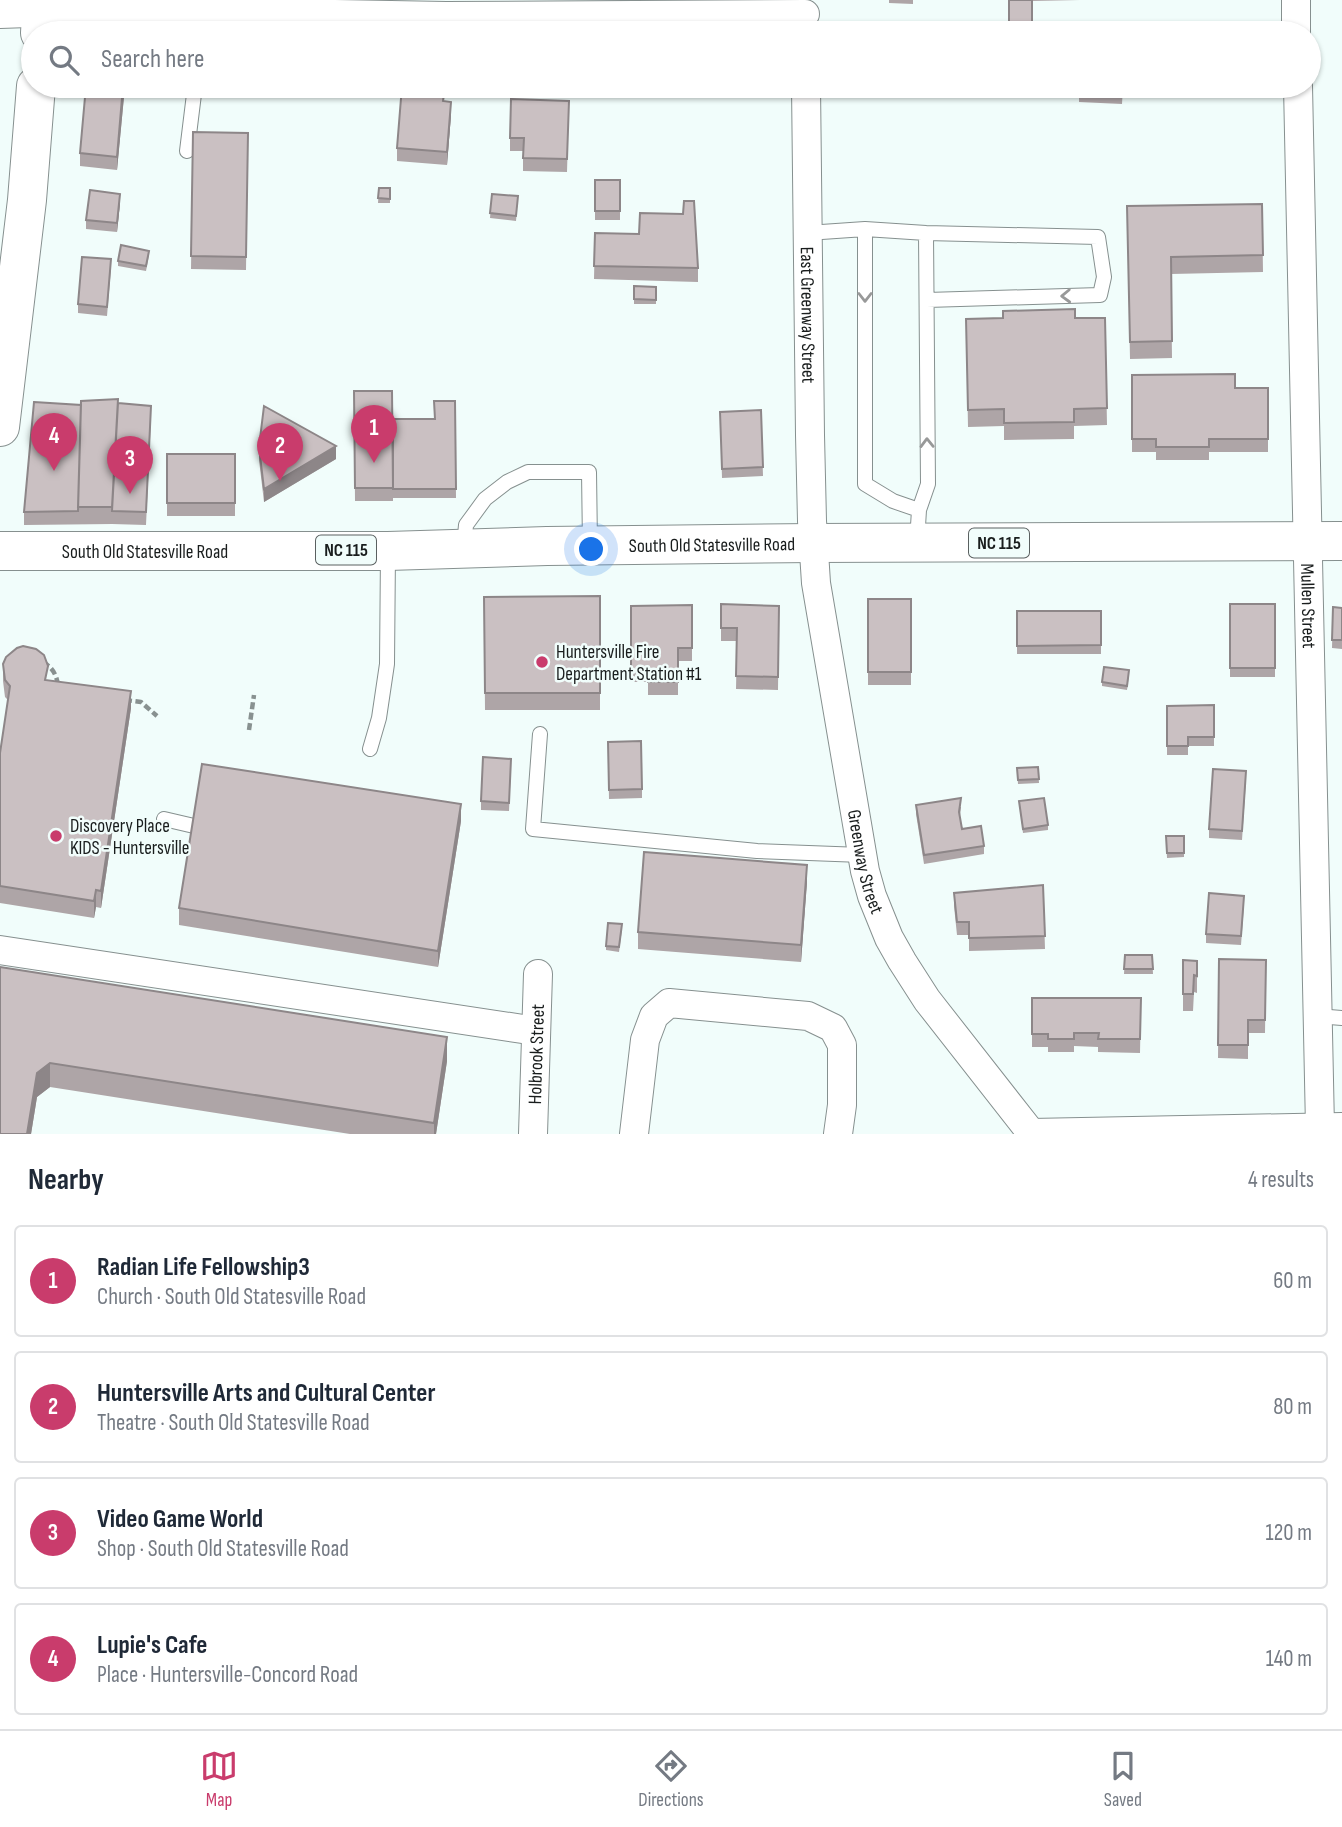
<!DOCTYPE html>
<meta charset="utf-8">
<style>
:root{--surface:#fff;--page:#f2f2f3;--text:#1f2937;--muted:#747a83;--line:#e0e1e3;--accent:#c93c6c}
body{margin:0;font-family:"Sofia Sans Condensed",sans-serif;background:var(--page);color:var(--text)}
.you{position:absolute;left:592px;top:550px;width:24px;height:24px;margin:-18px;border:5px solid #fff;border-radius:50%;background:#1a73e8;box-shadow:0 0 0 10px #1a73e833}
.badge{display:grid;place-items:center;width:46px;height:46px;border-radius:50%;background:var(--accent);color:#fff;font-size:23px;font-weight:700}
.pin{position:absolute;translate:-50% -58px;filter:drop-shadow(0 2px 4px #0008)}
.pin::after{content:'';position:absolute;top:37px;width:24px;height:21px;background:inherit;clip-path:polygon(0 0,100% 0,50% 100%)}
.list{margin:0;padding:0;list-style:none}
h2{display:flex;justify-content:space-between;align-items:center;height:91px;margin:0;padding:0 28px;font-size:30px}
h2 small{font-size:23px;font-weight:400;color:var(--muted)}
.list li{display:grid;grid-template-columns:46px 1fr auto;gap:21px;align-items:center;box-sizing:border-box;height:112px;margin:0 14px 14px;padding:0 14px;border:2px solid var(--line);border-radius:7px}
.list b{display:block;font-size:26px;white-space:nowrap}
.list p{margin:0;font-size:23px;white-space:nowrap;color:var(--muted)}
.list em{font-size:23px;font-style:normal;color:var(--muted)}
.icon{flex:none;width:38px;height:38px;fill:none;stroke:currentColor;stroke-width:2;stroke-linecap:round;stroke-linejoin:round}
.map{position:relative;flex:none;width:1342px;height:1134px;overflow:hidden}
.search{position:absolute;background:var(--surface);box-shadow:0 2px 5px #0004;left:21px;right:21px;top:21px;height:77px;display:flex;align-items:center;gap:18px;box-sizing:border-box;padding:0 24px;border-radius:38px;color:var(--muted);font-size:26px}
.sheet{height:595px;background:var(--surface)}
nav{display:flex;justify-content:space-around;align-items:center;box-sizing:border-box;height:98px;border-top:2px solid var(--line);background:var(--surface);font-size:19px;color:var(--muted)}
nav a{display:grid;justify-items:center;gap:4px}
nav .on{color:var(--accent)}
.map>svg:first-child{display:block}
</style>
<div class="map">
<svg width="1342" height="1134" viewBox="0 0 1342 1134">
<rect width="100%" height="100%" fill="#f1fdfb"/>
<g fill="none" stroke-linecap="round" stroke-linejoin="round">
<g stroke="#86908f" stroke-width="16">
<path id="lane" d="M196,12L197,33
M187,151L195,86
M865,229V484L893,501L919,510
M807,233L865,229L926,233L1098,237L1104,277L1100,295L927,300
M917,542L919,510L928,484L926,233
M464,547L466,525L485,499L507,482L528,472H589L590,544
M540,734L533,829L757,851L862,855
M370,749L379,718L387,664L388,552
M164,819L194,826
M1317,1016L1342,1018"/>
</g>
<g stroke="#86908f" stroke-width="30">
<g id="street">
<path d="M1296,0V33"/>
<path d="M0,14L113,10L446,16L805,14"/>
<path id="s1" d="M806,86L810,435L812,521L816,583L865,871L872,896L889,938L902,961L927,1000L1032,1134"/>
<path id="s2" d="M1298,86L1320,1127"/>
<path d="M0,950L536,1031"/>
<path d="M1031,1133L1342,1127"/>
<path id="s3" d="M533,1134L538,974"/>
<path d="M634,1134L645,1040L654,1016L669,1003L808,1016L833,1028L842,1045V1105L838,1134"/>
</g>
</g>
<g stroke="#86908f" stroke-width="40">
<path id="secondary" d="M40,33L42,0
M0,427L27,200L36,86"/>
</g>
<g stroke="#86908f" stroke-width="40">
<g id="primary">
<path id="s4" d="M0,551H388L547,546L813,543L1342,541"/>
</g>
</g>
<path stroke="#889190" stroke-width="4.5" stroke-dasharray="7 3.5" stroke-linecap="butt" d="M43,662C52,667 57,675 58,686
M125,700L141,702L157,716
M249,730L254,695"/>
<use href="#lane" stroke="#fff" stroke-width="14"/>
<use href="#street" stroke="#fff" stroke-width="28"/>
<use href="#secondary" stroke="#fff" stroke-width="38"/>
<use href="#primary" stroke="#fff" stroke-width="38"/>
</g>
<path fill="#aea5a7" d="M889,0H913V4L889,3Z
M1009,0H1080L1032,1V33H1009Z
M125,86L117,170L80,166V153Z
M445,86L444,101L451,115L447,165L397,161V148Z
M1079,86H1123L1122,104L1079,102Z
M569,101L567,172L523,171V151H510V138Z
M193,132L248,133L246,270L191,269Z
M595,180H620V220H595Z
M379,188H390V203H378Z
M492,194L518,196L516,221L490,218Z
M120,203L117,232L86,229V220Z
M1262,204L1263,272L1171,274L1172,358L1130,359L1127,206Z
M683,214L698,268V282L594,279L595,233L639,234Z
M149,255L146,271L118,266V261Z
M111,268L107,316L78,313V304Z
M634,286L656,287V304H634Z
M1105,318L1107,425L1074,426V439L1004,440V426L968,427L966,319Z
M1132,375L1235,388H1268V452H1209V460H1156V452H1132Z
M354,391L393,468L434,419L455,401L456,498H393V501H355Z
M118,403L151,419L146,525L112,524L24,525V512L81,405Z
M761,410L763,476L722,478L720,412Z
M259,447L336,459L264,502L259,460Z
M167,454H235V516H167Z
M600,596V710H485L484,597Z
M868,599H911V685H868Z
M721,604L779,606L778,690L736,689L737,641H721Z
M1230,604H1275V677H1230Z
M692,605V661H678V695H648V682H631V606Z
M1333,607L1342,608V649L1332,648Z
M1017,611H1101V654H1017Z
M3,664L48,681L131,708L101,908L96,907L94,918L0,903V753L8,700L5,697L3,681Z
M1129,675L1127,690L1102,686V682Z
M1214,705V746H1188V755H1167V706Z
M608,742L642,789V798L609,799Z
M511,767L509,811L481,810V801Z
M1038,767L1039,783L1018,784L1017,768Z
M1246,780L1242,840L1209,838V829Z
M1019,801L1048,825V830L1023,833Z
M916,805L961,807L960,816L962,829L984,846V854L924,864L916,814Z
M461,821L438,967L179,925V908Z
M1166,836H1184V857L1167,858Z
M807,882L801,962L638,949V932Z
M1043,885L1045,949L969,951V935H957L954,906V893Z
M1244,905L1241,945L1206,943V934Z
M622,929L619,952L606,950V946Z
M1125,955H1152L1153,974H1124Z
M1219,959L1266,960L1265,1033H1248V1059L1218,1058Z
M1183,960L1197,961V993L1194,992L1193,1011H1183Z
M0,967L447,1061L436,1134H350L50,1087L37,1097L31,1134H0Z
M1032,998H1141L1140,1053L1098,1052V1047L1074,1046V1052H1048V1047H1032Z"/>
<path fill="#8d8688" d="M123,86H125L117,170V157Z
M451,102V115L447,165V152Z
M120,194V203L117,232V223Z
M336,446V459L264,502V489Z
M131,691V708L101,908V891Z
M461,804V821L438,967V951Z
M807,865V882L801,962V945Z
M96,890V907L94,918V901Z
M447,1037V1061L436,1134H434V1123Z
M50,1063V1087L37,1097L31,1134H27L37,1073Z"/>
<path fill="#cac0c2" stroke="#8d8688" stroke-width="2" d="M1009,0H1032V30H1009Z
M91,29L128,33H91Z
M86,86H123L117,157L80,153Z
M402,86H445L443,101L451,102L447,152L397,148Z
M1079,86H1122V95L1079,93Z
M511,99L569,101L567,159L523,158L524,138H510Z
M193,132L248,133L246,257L191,256Z
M595,180H620V211H595Z
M379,188H390V199L378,198Z
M90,190L120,194L117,223L86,220Z
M492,194L518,196L516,216L490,213Z
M684,201H694L698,268L594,266L595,233L639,234L640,213L683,214Z
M1262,204L1263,255L1171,257L1172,341L1130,342L1127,206Z
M121,245L149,251L146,266L118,261Z
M82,257L111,259L107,307L78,304Z
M634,286L656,287V300L634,299Z
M1075,309V318H1105L1107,408L1074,409V422L1004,423V409L968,410L966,319L1003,318V311Z
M1235,374V388H1268V439H1209V447H1156V439H1132V375Z
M354,391H392L393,488H355Z
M118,399L112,507H78L81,401Z
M434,401H455L456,489H393V419H435Z
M34,402L81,405L78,511L24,512Z
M118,403L151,406L146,512L112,511Z
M264,406L336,446L264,489L259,447Z
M761,410L763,467L722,469L720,412Z
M167,454H235V503H167Z
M600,596V693H485L484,597Z
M868,599H911V672H868Z
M721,604L779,606L778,677L736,676L737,628H721Z
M1230,604H1275V668H1230Z
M692,605V648H678V682H648V669H631V606Z
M1333,607L1342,608V640H1332Z
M1017,611H1101V645L1017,646Z
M23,646L36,649L44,655L48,666L45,680L131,691L101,891L96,890L94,901L0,886V753L10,686L5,680L3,664L6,657L17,648Z
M1104,667L1129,670L1127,686L1102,682Z
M1214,705V737H1188V746H1167V706Z
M641,741L642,789L609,790L608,742Z
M483,757L511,759L509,803L481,801Z
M202,764L461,804L438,951L179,908Z
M1038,767L1039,779L1018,780L1017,768Z
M1213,769L1246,771L1242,831L1209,829Z
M961,798L959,812L962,829L981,826L984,846L924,855L916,805Z
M1044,798L1048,825L1023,829L1019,801Z
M1166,836H1184V853H1167Z
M644,852L807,865L801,945L638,932Z
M1043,885L1045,936L969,938V922H957L954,893Z
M1209,893L1244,896L1241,936L1206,934Z
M608,923L622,924L619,947L606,946Z
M1125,955H1152L1153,969H1124Z
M1219,959L1266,960L1265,1020H1248V1045H1218Z
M1183,960L1197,961V976L1194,975L1193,994H1183Z
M0,967L447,1037L434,1123L50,1063L37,1073L27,1134H0Z
M1032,998H1141L1140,1039H1098L1099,1033H1074V1039H1048V1034H1032Z"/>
<defs><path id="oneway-chevron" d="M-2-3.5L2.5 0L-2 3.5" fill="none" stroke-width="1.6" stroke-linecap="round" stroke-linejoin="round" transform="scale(1.75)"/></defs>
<g stroke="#989999">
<use href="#oneway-chevron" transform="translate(1066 296) rotate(178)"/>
<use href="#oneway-chevron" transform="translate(865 297) rotate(90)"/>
<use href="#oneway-chevron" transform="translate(927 443) rotate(-91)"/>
</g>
<g fill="#c93c6c" stroke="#f1fdfb" stroke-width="2.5">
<circle cx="542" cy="662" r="7"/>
<circle cx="56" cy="836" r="7"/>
</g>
<g text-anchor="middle" stroke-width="5" stroke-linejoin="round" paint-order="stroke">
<g fill="#f1fdfb" stroke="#5a6060" stroke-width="2">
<rect x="969" y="528.5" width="60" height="29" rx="5"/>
<rect x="316" y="535.5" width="60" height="29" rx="5"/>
</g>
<g font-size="18" font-weight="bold" fill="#191d1d">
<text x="999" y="549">NC 115</text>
<text x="346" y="556">NC 115</text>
</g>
<g font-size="19" fill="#191d1d" stroke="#f1fdfb">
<text dy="7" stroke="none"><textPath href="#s1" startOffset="229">East Greenway Street</textPath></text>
<text dy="7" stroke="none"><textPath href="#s4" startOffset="712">South Old Statesville Road</textPath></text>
<text dy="7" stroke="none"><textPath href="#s4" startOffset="145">South Old Statesville Road</textPath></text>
<text dy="7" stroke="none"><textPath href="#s2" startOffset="520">Mullen Street</textPath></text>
<text dy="7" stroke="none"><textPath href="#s1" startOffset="780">Greenway Street</textPath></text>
<text dy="7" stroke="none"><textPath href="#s3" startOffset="80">Holbrook Street</textPath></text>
</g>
<g font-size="19" fill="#191d1d" stroke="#f1fdfb" text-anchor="start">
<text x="556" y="658">Huntersville Fire<tspan x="556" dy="22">Department Station #1</tspan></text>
<text x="70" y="832">Discovery Place<tspan x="70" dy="22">KIDS - Huntersville</tspan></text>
</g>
</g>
</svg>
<div class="you"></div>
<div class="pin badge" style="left:374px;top:463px">1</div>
<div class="pin badge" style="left:280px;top:481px">2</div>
<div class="pin badge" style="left:130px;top:494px">3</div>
<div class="pin badge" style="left:54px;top:471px">4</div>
<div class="search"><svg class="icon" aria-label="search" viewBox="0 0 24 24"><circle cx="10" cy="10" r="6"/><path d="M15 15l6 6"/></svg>Search here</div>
</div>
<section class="sheet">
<h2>Nearby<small>4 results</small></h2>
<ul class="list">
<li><span class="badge">1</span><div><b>Radian Life Fellowship3</b><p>Church · South Old Statesville Road</p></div><em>60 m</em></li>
<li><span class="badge">2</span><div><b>Huntersville Arts and Cultural Center</b><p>Theatre · South Old Statesville Road</p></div><em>80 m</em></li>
<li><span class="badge">3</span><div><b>Video Game World</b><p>Shop · South Old Statesville Road</p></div><em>120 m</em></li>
<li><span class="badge">4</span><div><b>Lupie's Cafe</b><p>Place · Huntersville-Concord Road</p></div><em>140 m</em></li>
</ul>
</section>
<nav>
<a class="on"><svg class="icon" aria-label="map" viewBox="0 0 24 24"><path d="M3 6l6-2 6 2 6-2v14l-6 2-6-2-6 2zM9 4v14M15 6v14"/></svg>Map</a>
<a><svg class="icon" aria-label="directions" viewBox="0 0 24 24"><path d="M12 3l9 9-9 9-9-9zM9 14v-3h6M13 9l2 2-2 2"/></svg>Directions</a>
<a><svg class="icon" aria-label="saved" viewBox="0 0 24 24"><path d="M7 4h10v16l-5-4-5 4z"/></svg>Saved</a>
</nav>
